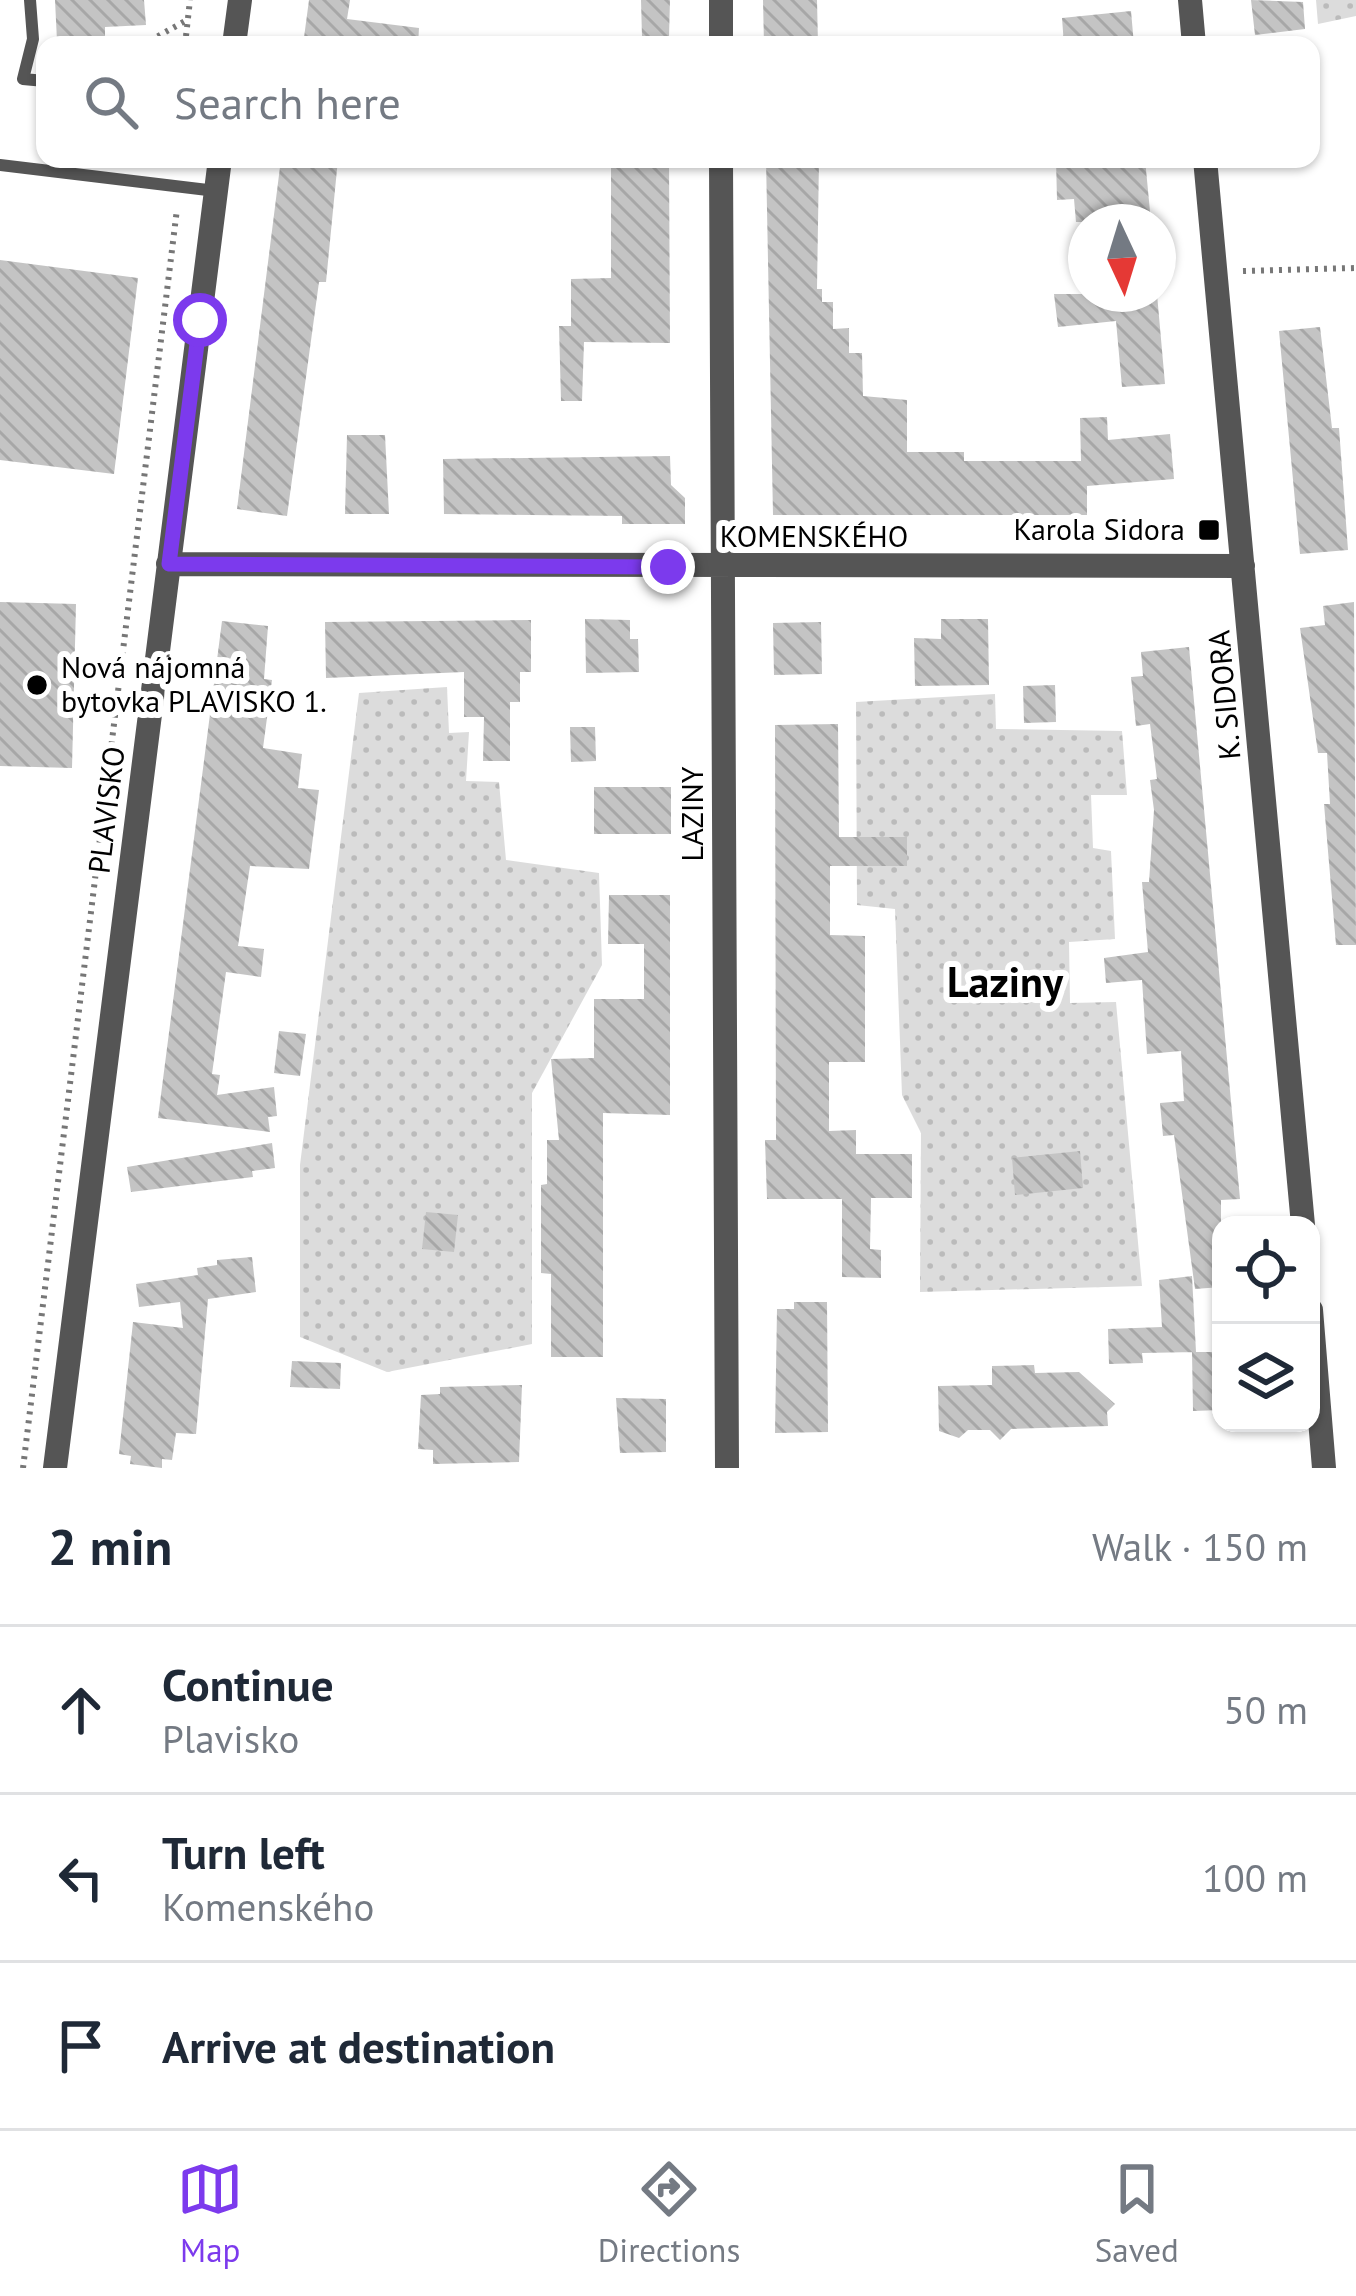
<!DOCTYPE html>
<meta charset="utf-8">
<style>
:root{--surface:#fff;--page:#f6f6f7;--text:#1f2937;--muted:#747a83;--line:#e0e1e3;--accent:#7c3aed}
body{margin:0;font-family:"PT Sans",sans-serif;background:var(--page);color:var(--text)}
.controls{position:absolute;right:36px;bottom:36px;display:grid;overflow:hidden;border-radius:24px;box-shadow:0 3px 9px #0004}
.controls button{width:108px;height:108px;display:grid;place-items:center;padding:0;border:0;border-bottom:3px solid var(--line);background:var(--surface);color:var(--text);font:60px sans-serif}
.compass{position:absolute;left:1068px;top:204px;width:108px;height:108px;border-radius:50%;background:var(--surface);box-shadow:0 3px 9px #0004;rotate:176deg}
.stop{position:absolute;width:36px;height:36px;margin:-27px;border:9px solid #7c3aed;border-radius:50%;background:#fff}
.stop.end{background:#7c3aed;border-color:#fff;box-shadow:0 3px 12px #0008}
.list{margin:0;padding:0;list-style:none}
h2{display:flex;justify-content:space-between;align-items:center;height:156px;margin:0;padding:0 48px;font-size:51px}
h2 small{font-size:39px;font-weight:400;color:var(--muted)}
.list li{display:grid;grid-template-columns:78px 1fr auto;gap:36px;align-items:center;box-sizing:border-box;height:168px;padding:0 48px;border-top:3px solid var(--line)}
.list b{display:block;font-size:45px;white-space:nowrap}
.list p{margin:0;font-size:39px;white-space:nowrap;color:var(--muted)}
.list em{font-size:39px;font-style:normal;color:var(--muted)}
.icon{flex:none;width:66px;height:66px;fill:none;stroke:currentColor;stroke-width:2;stroke-linecap:round;stroke-linejoin:round}
.map{position:relative;flex:none;width:1356px;height:1468px;overflow:hidden}
.search{position:absolute;background:var(--surface);box-shadow:0 3px 9px #0004;left:36px;right:36px;top:36px;height:132px;display:flex;align-items:center;gap:30px;box-sizing:border-box;padding:0 42px;border-radius:24px;color:var(--muted);font-size:45px}
.sheet{height:660px;background:var(--surface)}
nav{display:flex;justify-content:space-around;align-items:center;box-sizing:border-box;height:168px;border-top:3px solid var(--line);background:var(--surface);font-size:33px;color:var(--muted)}
nav a{display:grid;justify-items:center;gap:6px}
nav .on{color:var(--accent)}
.map>svg:first-child{display:block}
</style>
<div class="map">
<svg width="1356" height="1468" viewBox="0 0 1356 1468">
<defs>
<pattern id="garden-dots" width="8" height="8" patternUnits="userSpaceOnUse" patternTransform="scale(3)"><rect width="8" height="8" fill="#dcdcdc"/><path d="M2 2h.1M6 6h.1" fill="none" stroke="#bbb" stroke-width="1.8" stroke-linecap="round"/></pattern>
<pattern id="building-back-hatch" width="6" height="6" patternUnits="userSpaceOnUse" patternTransform="scale(3)"><rect width="6" height="6" fill="#c4c4c4"/><path d="M-1 5l2 2M0 0l6 6M5-1l2 2" fill="none" stroke="#a7a7a7"/></pattern>
</defs>
<rect width="100%" height="100%" fill="#fff"/>
<path fill="url(#garden-dots)" d="M1316,0H1356V16L1318,24Z
M447,687L449,733L469,732L466,781L499,782L506,860L599,873L602,965L532,1093V1344L387,1372L300,1337V1165L359,693Z
M995,694L996,729L1122,731L1127,795H1091L1093,848L1111,851L1115,939L1069,942L1070,1003L1116,1002L1142,1286L920,1292L921,1133L902,1095L895,909L857,905L856,702Z"/>
<path fill="url(#building-back-hatch)" d="M55,0H144L146,25L105,27V38L57,41Z
M309,0H350L347,19L419,28L418,45H303Z
M641,0H670L669,37H642Z
M763,0H817L818,45H764Z
M1251,0L1303,2L1305,29L1255,35Z
M1131,11L1134,45H1064L1062,18Z
M281,159H338L326,282H319L287,516L237,509Z
M611,159H669L670,343L584,342L582,401H561L559,326H571V279L611,278Z
M766,159H819L817,289H822V302H833V329L849,328V353H862L863,396L907,400V452H964V461H1081L1080,418L1107,417L1108,440L1170,434L1174,479L1087,486V515H773Z
M1056,159H1145L1151,222H1076L1074,199L1057,200Z
M0,260L138,278L114,474L0,460Z
M1054,294H1157L1165,384L1122,387L1116,321L1058,327Z
M1320,327L1332,428H1339L1348,550L1300,554L1279,331Z
M347,435H385L389,514H345Z
M670,456L671,485L685,498V524H622V516L444,514L443,459Z
M0,602L76,604L72,768L0,766Z
M1354,602L1356,945H1336L1324,804H1330L1327,753H1318L1300,628L1325,625L1323,606Z
M585,619L630,620V639H638L639,672L586,673Z
M941,619H988L989,685L915,686L914,638L941,639Z
M531,620V672H520V702H510V761H483L484,717H464V672L326,678L325,622Z
M222,621L268,626L264,679L272,680L263,748L302,754L298,788L319,790L309,869L250,866L238,946L264,949L261,977L226,972L212,1074L220,1075L217,1095L274,1087L277,1116L268,1117L270,1132L158,1118Z
M821,622L822,674L774,675L773,623Z
M1189,647L1240,1199L1221,1200V1287L1195,1289L1174,1135L1163,1136L1160,1103L1184,1101L1181,1051L1147,1054L1142,980L1106,983L1104,958L1148,952L1142,882H1149L1154,810L1150,780L1157,779L1150,724L1136,726L1131,677L1143,676L1141,652Z
M1055,685L1056,722L1024,723L1023,686Z
M838,724L839,837H907V866H830V935L865,936V1062H829V1131L856,1130V1154H912V1198H871L870,1249L881,1250V1278L842,1277V1199H767L765,1140H776L775,725Z
M570,727H595L596,761L571,762Z
M594,787H671V834H594Z
M609,895H670V1115L603,1113V1357H551V1274L541,1273V1185L547,1184V1140H559L551,1059L594,1058V999H644V944H608Z
M279,1031L306,1034L300,1076L274,1073Z
M272,1143L275,1168L252,1171L253,1177L131,1192L127,1167Z
M1080,1151L1083,1188L1015,1195L1012,1158Z
M426,1212L458,1215L454,1252L422,1249Z
M252,1257L256,1292L208,1299L196,1434L176,1433L172,1460L162,1459V1468L130,1464L131,1456L119,1454L133,1322L183,1328L180,1302L139,1307L136,1284L198,1275L197,1268L217,1265V1260Z
M1192,1276L1196,1352L1142,1353L1143,1363L1109,1364L1108,1329L1162,1327L1159,1280Z
M794,1302H827L828,1432L775,1433L777,1309H794Z
M1192,1352H1221V1410L1193,1411Z
M292,1361L341,1363L340,1389L290,1387Z
M1034,1365L1035,1373L1079,1372L1115,1404L1107,1412L1108,1426L1011,1429L1000,1440L990,1430H968L959,1438L939,1431L938,1386L992,1385V1366Z
M522,1385L519,1462L433,1464V1450L418,1449L421,1395L440,1394V1387Z
M616,1398L666,1399V1452L620,1453Z"/>
<g fill="none" stroke-linecap="round" stroke-linejoin="round">
<path stroke="#777" stroke-width="6" stroke-dasharray="3 6" stroke-linecap="butt" d="M142,45L187,20
M185,45L190,0
M1243,271L1356,268
M23,1468L177,209"/>
<path stroke="#555" stroke-width="12" d="M30,0L33,39L23,79L45,81
M0,165L216,191"/>
<path stroke="#555" stroke-width="24" d="M721,0V45
M1190,0L1194,45
M234,45L240,0
M721,159L727,1468
M1205,159L1303,1225
M168,564L1243,566
M1311,1310L1324,1468
M55,1468L220,159"/>
</g>
<g fill="none" stroke-linecap="round" stroke-linejoin="round">
<path stroke="#7c3aed" stroke-width="15" d="M200,320L169,564L668,567"/>
</g>
<g fill="#000" stroke="#fff" stroke-width="4.5">
<rect x="1197" y="518" width="24" height="24" rx="6"/>
<circle cx="37" cy="685" r="12"/>
</g>
<g text-anchor="middle" stroke-width="12" stroke-linejoin="round" paint-order="stroke">
<g font-size="30" fill="#000" stroke="#fff" text-anchor="end">
<text x="1185" y="540">Karola Sidora</text>
<text x="61" y="678" text-anchor="start">Nová nájomná<tspan x="61" dy="34">bytovka PLAVISKO 1.</tspan></text>
</g>
<g font-size="30" fill="#000" stroke="#fff">
<text x="814" y="547">KOMENSKÉHO</text>
<text transform="translate(1225 695) rotate(-95)" y="10">K. SIDORA</text>
<text transform="translate(107 810) rotate(-83)" y="10">PLAVISKO</text>
<text transform="translate(693 814) rotate(-90)" y="10">LAZINY</text>
</g>
<g font-size="42" font-weight="bold" fill="#000" stroke="#fff">
<text x="1005" y="997">Laziny</text>
</g>
</g>
</svg>
<div class="controls">
<button><svg class="icon" aria-label="locate" viewBox="0 0 24 24"><circle cx="12" cy="12" r="6"/><path d="M12 2v4M12 18v4M2 12h4M18 12h4"/></svg></button>
<button><svg class="icon" aria-label="layers" viewBox="0 0 24 24"><path d="M12 4l9 5-9 5-9-5zM3 14l9 5 9-5"/></svg></button>
</div>
<svg class="compass" viewBox="-18 -18 36 36"><path d="M0-13l5 13h-10z" fill="#e53935"/><path d="M0 13l5-13h-10z" fill="#747a83"/></svg>
<div class="stop" style="left:200px;top:320px"></div>
<div class="stop end" style="left:668px;top:567px"></div>
<div class="search"><svg class="icon" aria-label="search" viewBox="0 0 24 24"><circle cx="10" cy="10" r="6"/><path d="M15 15l6 6"/></svg>Search here</div>
</div>
<section class="sheet">
<h2>2 min<small>Walk · 150 m</small></h2>
<ul class="list">
<li><svg class="icon" aria-label="ahead" viewBox="0 0 24 24"><path d="M12 20V5M6 11l6-6 6 6"/></svg><div><b>Continue</b><p>Plavisko</p></div><em>50 m</em></li>
<li><svg class="icon" aria-label="left" viewBox="0 0 24 24"><path d="M17 20v-9H6M10 6l-5 5 5 5"/></svg><div><b>Turn left</b><p>Komenského</p></div><em>100 m</em></li>
<li><svg class="icon" aria-label="arrive" viewBox="0 0 24 24"><path d="M6 21V4h12l-3 4 3 4H6"/></svg><div><b>Arrive at destination</b></div></li>
</ul>
</section>
<nav>
<a class="on"><svg class="icon" aria-label="map" viewBox="0 0 24 24"><path d="M3 6l6-2 6 2 6-2v14l-6 2-6-2-6 2zM9 4v14M15 6v14"/></svg>Map</a>
<a><svg class="icon" aria-label="directions" viewBox="0 0 24 24"><path d="M12 3l9 9-9 9-9-9zM9 14v-3h6M13 9l2 2-2 2"/></svg>Directions</a>
<a><svg class="icon" aria-label="saved" viewBox="0 0 24 24"><path d="M7 4h10v16l-5-4-5 4z"/></svg>Saved</a>
</nav>
